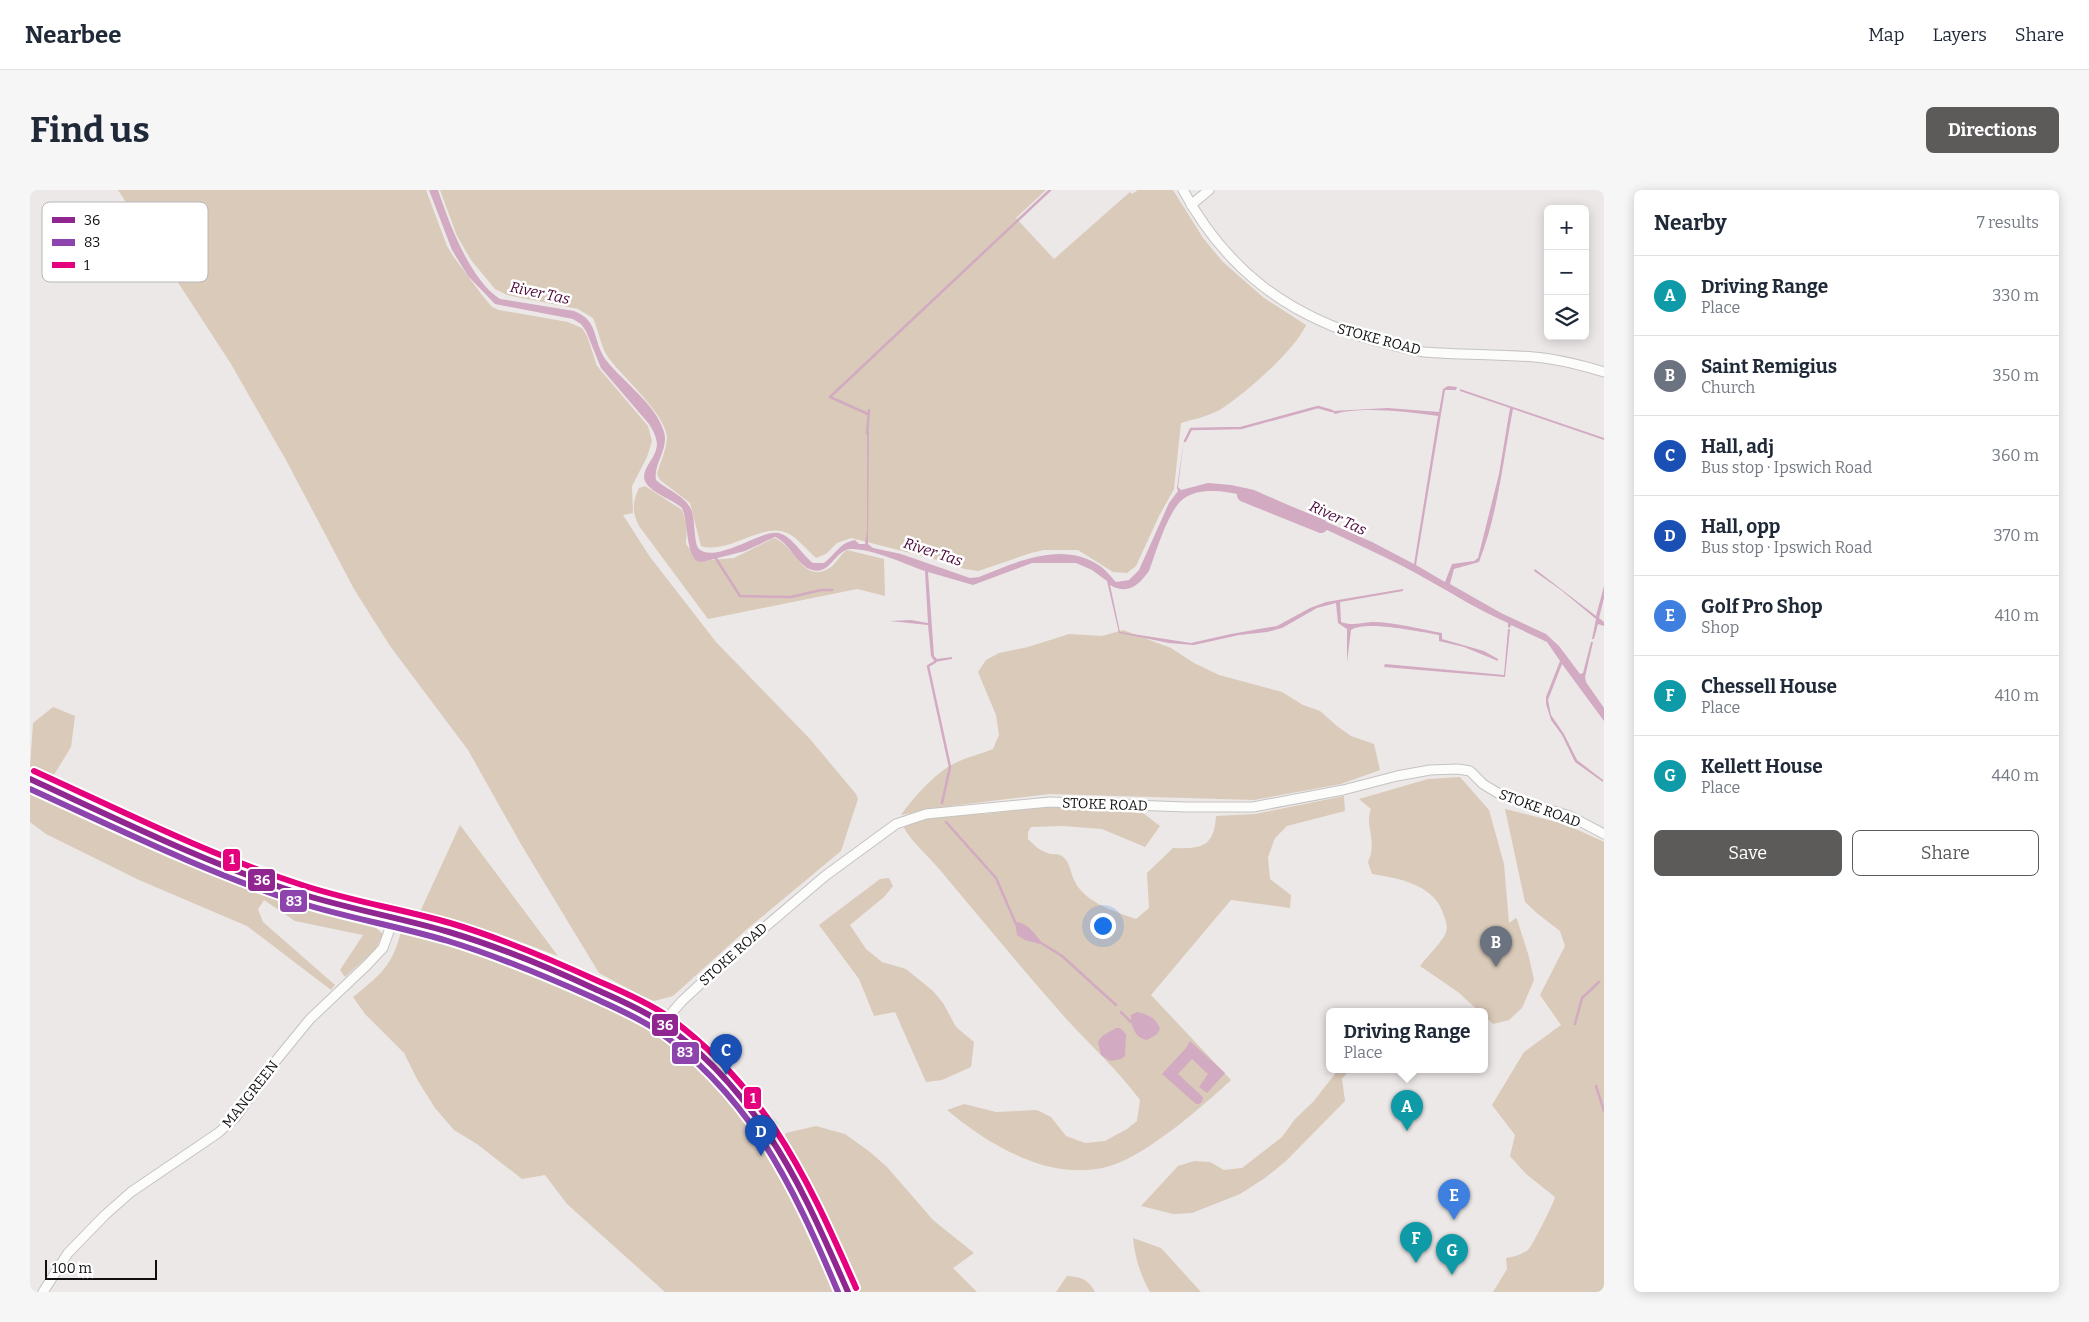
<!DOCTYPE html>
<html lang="en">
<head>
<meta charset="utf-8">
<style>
	:root { --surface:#fff; --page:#f6f6f7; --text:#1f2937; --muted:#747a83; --line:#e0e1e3; --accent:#5d5a5a }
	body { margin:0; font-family:Bitter,serif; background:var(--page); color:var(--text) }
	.controls { position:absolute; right:15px; top:15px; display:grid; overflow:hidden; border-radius:8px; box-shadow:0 2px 12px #0003 }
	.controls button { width:45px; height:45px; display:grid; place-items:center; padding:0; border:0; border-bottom:1px solid var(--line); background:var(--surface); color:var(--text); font:25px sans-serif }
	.scale { position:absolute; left:15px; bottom:12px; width:112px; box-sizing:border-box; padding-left:5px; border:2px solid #100e0e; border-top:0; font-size:14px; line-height:18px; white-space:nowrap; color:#100e0e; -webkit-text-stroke:4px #fff; paint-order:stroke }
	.you { position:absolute; left:1072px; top:735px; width:18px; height:18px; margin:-12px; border:4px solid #fff; border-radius:50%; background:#1a73e8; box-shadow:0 0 0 8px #1a73e833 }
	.badge { display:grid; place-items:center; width:32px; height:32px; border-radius:50%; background:var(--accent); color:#fff; font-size:16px; font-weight:700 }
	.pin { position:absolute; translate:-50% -41px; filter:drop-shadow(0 1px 2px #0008) }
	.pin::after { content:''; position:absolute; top:26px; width:18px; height:15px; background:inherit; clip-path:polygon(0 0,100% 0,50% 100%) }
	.popup { position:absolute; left:1296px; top:818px; width:162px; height:65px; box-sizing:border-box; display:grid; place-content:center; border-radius:8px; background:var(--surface); filter:drop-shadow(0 1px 4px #0005); font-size:16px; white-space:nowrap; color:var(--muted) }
	.popup b { font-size:19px; color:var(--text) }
	.popup::after { content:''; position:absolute; left:50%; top:100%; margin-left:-10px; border:10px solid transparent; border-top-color:var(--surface) }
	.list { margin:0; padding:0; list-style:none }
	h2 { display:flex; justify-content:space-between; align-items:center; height:65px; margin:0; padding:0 20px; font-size:21px }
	h2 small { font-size:16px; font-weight:400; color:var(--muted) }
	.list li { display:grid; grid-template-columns:32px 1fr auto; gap:15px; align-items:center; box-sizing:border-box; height:80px; padding:0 20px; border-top:1px solid var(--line) }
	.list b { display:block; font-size:19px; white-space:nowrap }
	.list p { margin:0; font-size:16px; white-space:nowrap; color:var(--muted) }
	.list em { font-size:16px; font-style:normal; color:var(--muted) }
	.actions { display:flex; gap:10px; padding:15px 20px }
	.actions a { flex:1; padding:11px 0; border:1px solid var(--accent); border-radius:8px; text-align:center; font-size:18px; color:var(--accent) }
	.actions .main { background:var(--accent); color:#fff }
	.icon { flex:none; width:28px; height:28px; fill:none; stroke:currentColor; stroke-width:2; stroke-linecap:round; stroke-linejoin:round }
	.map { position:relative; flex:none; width:1574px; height:1102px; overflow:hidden; border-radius:8px }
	header { display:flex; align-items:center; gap:30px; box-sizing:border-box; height:70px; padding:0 25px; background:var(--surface); border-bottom:1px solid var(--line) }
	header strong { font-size:24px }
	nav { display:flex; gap:28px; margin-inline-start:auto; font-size:18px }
	.intro { display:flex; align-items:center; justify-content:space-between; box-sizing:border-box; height:120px; padding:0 30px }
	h1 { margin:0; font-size:35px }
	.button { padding:12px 22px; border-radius:8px; background:var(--accent); color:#fff; font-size:18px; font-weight:700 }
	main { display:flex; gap:30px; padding:0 30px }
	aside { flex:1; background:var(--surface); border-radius:8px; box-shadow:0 2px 12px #0003 }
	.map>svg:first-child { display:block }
	.green { fill:#dacab9 }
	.water { fill:#d2aac1 }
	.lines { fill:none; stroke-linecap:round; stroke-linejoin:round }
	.stream { stroke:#d2aac1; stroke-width:2.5 }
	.river { stroke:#d2aac1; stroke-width:14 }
	.minor-casing { stroke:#c5c3c2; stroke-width:11 }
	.highway-casing { stroke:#c5c3c2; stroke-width:15 }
	.minor { stroke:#fcfcfb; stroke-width:9 }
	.highway { stroke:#fcfcfb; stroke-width:12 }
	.bus-1-casing { stroke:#fff; stroke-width:10 }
	.bus-2-casing { stroke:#fff; stroke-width:10 }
	.bus-3-casing { stroke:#fff; stroke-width:10 }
	.bus-1 { stroke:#90268f; stroke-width:6 }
	.bus-2 { stroke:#8e44ad; stroke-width:6 }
	.bus-3 { stroke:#e5007d; stroke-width:6 }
	.labels { text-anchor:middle; stroke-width:5; stroke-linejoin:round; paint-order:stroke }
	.street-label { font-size:14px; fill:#100e0e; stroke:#fff }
	.water-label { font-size:15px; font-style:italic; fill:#4b0838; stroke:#fff }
	.key { fill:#fff; stroke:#b7b7b7; stroke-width:1 }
	.key-label { font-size:14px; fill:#100e0e }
	.line-badge { stroke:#fff; stroke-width:2 }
	.badge-label { font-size:14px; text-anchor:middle; font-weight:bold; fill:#fff }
</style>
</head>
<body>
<header>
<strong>Nearbee</strong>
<nav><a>Map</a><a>Layers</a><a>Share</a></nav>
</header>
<div class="intro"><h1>Find us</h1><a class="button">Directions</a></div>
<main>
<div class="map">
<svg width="1574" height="1102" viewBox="0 0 1574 1102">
	<rect width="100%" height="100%" fill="#ece8e7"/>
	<path class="green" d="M88 0H396L417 56 423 66 452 105 462 117 469 120 538 132 552 138 557 146 567 176 618 236 622 251 617 267 602 296 603 323 593 325 620 367 686 452 780 549 826 604 828 609 811 661 716 740 643 806 624 811 612 806 569 783 492 656 438 560 360 456 324 399 256 270 201 174Z
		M410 0H1016L986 28 1024 69 1100 2 1102 4 1108 0H1143L1173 48 1193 72 1234 108 1276 135C1266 159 1214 205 1191 219 1179 226 1165 229 1151 233L1144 299 1129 326 1106 376 1097 383 1083 382 1048 360H1014L1001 363 948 381 935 379 904 369 821 348 807 353 796 364 786 368C778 361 767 347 757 343 733 331 699 365 671 356L660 313 630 290 627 284C630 272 637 259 637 247 635 223 592 187 578 167 570 155 569 141 563 128L548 119 477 105 465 99 441 70 427 46Z
		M615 296 652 320 657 334 656 354 669 371 704 368 744 348C764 354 772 393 798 379 806 375 809 365 817 360L854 369 855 406 827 399 678 429 609 336C602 322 602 313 609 298Z
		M1093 440 1141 458 1164 473 1189 485 1252 502 1273 515 1290 521 1307 536 1321 546 1344 554 1350 580 1311 594 1224 610 1020 604 920 616 871 625C883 608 906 582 925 573 937 567 951 564 963 559L969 545 966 525 948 482 956 470 969 463 998 457 1039 444 1072 446Z
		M23 517 45 526 41 557 22 588 0 578 3 533Z
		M1430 587 1459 620 1474 674 1479 733 1486 728 1487 729 1499 767 1504 790 1492 818 1479 830 1463 834 1455 826 1454 822H1450L1428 802 1390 776C1396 768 1414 750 1416 742 1418 737 1416 731 1414 726 1406 695 1369 688 1342 684L1338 672C1348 651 1334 635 1341 619L1329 609 1398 589Z
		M0 597 170 675 222 695 336 729 353 744 345 760 315 787 310 780 333 745 265 731 234 710 228 719 233 732 305 795 301 800 217 736 109 690 16 644 0 632Z
		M1314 606 1315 621 1257 636 1245 648 1238 667 1240 689 1261 705 1260 718 1201 710 1121 805 1201 890C1173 916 1117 965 1080 976 1022 993 960 956 917 920L934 914 966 922 1007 920 1021 927 1036 946 1055 953 1075 951 1097 939 1107 931 1110 910C1087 879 1057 852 1031 823 990 776 950 728 910 680 903 671 876 646 874 637L877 633 920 624H955L1022 616 1109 620 1130 636 1115 657 1072 639 1033 636 1001 637 998 642V649C1005 656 1011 662 1021 664 1025 664 1028 664 1032 666 1040 672 1040 681 1044 690 1055 713 1084 721 1106 729L1119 718 1117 683 1143 658C1172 659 1184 657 1186 626L1225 624Z
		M1475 619 1535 634 1574 652V1102H1463L1477 1079 1476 1068C1484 1067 1491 1065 1498 1060 1502 1056 1523 1015 1525 1007L1496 984 1480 966 1485 945 1462 915 1494 862 1531 835 1510 805 1535 756 1530 741 1508 724 1495 712Z
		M430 635 528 766 467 743 390 722Z
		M859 688 863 696 854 707 820 735 836 759 852 772 876 779 903 801 913 813 926 837 944 852 941 877 912 890 896 892 865 822 844 826 829 789 789 735 850 689Z
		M371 741 479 774 589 822 612 828 634 842 641 858 653 870 682 884 720 928 741 960 767 1005 813 1102H635L537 1014 515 985 492 989 447 954 424 940 405 918 388 891 374 863 335 824 323 807C349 786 363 776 371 741Z
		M1308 880H1319L1312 889 1315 911 1256 971 1235 988 1210 1004 1162 1023 1143 1024 1111 1016 1148 976 1164 971 1180 972 1194 980 1212 978 1252 947 1265 929 1283 912Z
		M786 936 815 944 840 962 857 977 903 1030 944 1063 923 1078 947 1102H823L749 953 756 943Z
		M1103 1048 1131 1058 1171 1102H1120C1110 1084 1105 1068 1103 1048Z
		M1037 1086C1051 1087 1058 1089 1065 1102H1026Z"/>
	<path class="water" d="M399 0H408C419 33 440 90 470 109L544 121C570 131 562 151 576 170 593 192 626 214 634 242 639 259 623 274 626 290 637 300 658 307 662 322 665 330 664 355 669 359 686 374 732 339 749 343 763 347 772 365 783 373H794C806 364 809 353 825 350L829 354H835L837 341V241H839L838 354 843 358 871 364 940 388 949 387C986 372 1033 350 1070 376 1076 380 1081 387 1086 392L1099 390 1109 380 1139 313 1148 301 1147 298 1154 249 1148 297 1151 300 1178 293 1201 295 1224 300 1342 352 1384 374 1408 226C1380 222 1331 216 1305 224L1302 221 1358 218 1409 222 1413 199 1418 196 1427 197 1426 200H1415L1386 375 1415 392 1422 374 1444 371 1448 368 1469 284 1480 218 1430 201V199L1574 248V250L1483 219C1473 270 1468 324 1449 372L1424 379 1420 394 1471 423 1516 444 1529 456 1550 484 1553 483 1561 452H1563L1555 487 1556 492 1574 518V531L1532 474 1518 510 1521 525 1534 544 1547 570 1573 590V592L1545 572 1532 545 1521 530 1516 514V507L1530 471 1517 452 1481 435 1480 438 1478 437V433C1450 421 1425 405 1398 390 1362 369 1320 351 1282 333 1260 323 1236 311 1212 305 1194 301 1172 298 1156 307 1139 316 1126 363 1119 381 1108 396 1098 405 1080 395L1090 442 1161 453 1201 444 1247 436 1280 418 1296 412 1373 399V401L1310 412 1311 432C1322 436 1330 433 1342 432 1365 432 1389 439 1412 443V449L1454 461 1468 469V471L1434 457 1409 451V445C1390 442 1336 430 1321 440L1317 472V439L1308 433 1306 413 1287 418 1252 438 1237 442 1209 445 1164 455 1139 453 1089 443 1077 391 1062 380 1046 373H1002L943 395 898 382 904 466 907 469 922 467V469L905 472 901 466 898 435 860 431 881 430 898 433 895 381C875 374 841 358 820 359 804 361 801 385 782 380 766 375 760 353 745 347L715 361 672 372 667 371C655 361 659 333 652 318 642 309 623 304 616 293 609 282 623 271 626 260 629 251 624 242 619 234L571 178 556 141 551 134 543 129 465 114 438 86 422 60Z
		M1505 379 1566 426 1574 396V408L1569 428 1574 432V436L1568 434 1564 449H1562L1566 429 1531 400 1504 381Z
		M1478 439H1480L1475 487 1354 477 1355 474 1474 485Z
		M985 732C998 732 1006 746 1014 755L995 750 987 745Z
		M1107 822C1118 824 1126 828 1130 839L1127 844 1117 850C1105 848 1101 836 1101 825Z
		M1086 838H1090L1096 844 1095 866 1091 869 1080 871 1071 865 1068 852 1072 846Z
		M1160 851 1195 883 1177 903 1169 897 1178 884 1162 869 1148 884 1173 907 1172 912 1169 914H1166L1132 884 1156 858Z"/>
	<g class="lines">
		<path class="stream" d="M838 224 800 207 1020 0
			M837 244 839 220
			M1155 251 1161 239 1211 238 1288 217 1302 221
			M685 367 710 406 761 407 791 400H802
			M905 472 898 476 920 577 912 613
			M916 632 966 688 986 734
			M1013 754 1032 766 1086 815
			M1091 822 1101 832
			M1545 834 1552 808 1569 792
			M1566 896 1574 921"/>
		<path class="river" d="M1214 305 1291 336"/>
		<defs>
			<path id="minor" d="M1153 0C1196 79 1256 125 1343 150 1359 154 1377 160 1394 162 1430 165 1467 164 1504 167 1528 169 1551 175 1574 182
				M1161 15 1179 0
				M632 834 652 811 695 771 795 686 866 634 896 624 1020 612 1156 617H1223L1313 600 1367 586 1400 580 1428 579 1440 581 1453 594 1471 605 1540 626 1574 644
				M13 1102 38 1063 75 1025 101 1002 188 943 205 928 244 873 280 829 337 775 353 758 364 727"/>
			<path id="highway" d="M0 589C89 629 178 674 271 704 320 719 370 728 419 742 469 757 518 777 565 799 582 807 600 814 616 823 652 844 698 889 723 923 764 977 791 1041 818 1102"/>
		</defs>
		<use href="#minor" class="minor-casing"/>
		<use href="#highway" class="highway-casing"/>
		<use href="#minor" class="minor"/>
		<use href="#highway" class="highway"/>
		<defs>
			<path id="bus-1" d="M0 589C89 630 178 674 271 704 320 719 370 728 419 742 469 757 518 777 565 799 587 809 609 818 629 831 672 860 709 901 738 944 771 993 794 1048 818 1102"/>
			<path id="bus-2" d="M0 599C88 639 175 682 267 712 317 728 368 736 418 751 467 766 515 786 562 807 583 817 605 826 625 839 667 868 704 908 732 950 763 998 786 1050 808 1102"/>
			<path id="bus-3" d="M4 581C92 621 179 665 272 695 320 711 371 719 420 733 471 748 520 769 568 791 591 801 615 811 636 825 679 856 716 896 745 939 778 989 802 1044 826 1098"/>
		</defs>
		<use href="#bus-1" class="bus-1-casing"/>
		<use href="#bus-2" class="bus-2-casing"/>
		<use href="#bus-3" class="bus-3-casing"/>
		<use href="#bus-1" class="bus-1"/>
		<use href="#bus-2" class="bus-2"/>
		<use href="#bus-3" class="bus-3"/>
	</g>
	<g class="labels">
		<g class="street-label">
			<text transform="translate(1349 149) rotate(15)" y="5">STOKE ROAD</text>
			<text transform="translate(1075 614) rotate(2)" y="5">STOKE ROAD</text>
			<text transform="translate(1510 618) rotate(20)" y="5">STOKE ROAD</text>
			<text transform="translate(703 764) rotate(-42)" y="5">STOKE ROAD</text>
			<text transform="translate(220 904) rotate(-52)" y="5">MANGREEN</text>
		</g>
		<g class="water-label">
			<text transform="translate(510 103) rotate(12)" y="5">River Tas</text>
			<text transform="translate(1308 328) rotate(25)" y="5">River Tas</text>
			<text transform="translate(903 362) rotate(18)" y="5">River Tas</text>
		</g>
	</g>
	<rect x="12" y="12" width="166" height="80" rx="8" class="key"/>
	<rect x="22" y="27" width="23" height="6" fill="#90268f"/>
	<rect x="22" y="49" width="23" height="7" fill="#8e44ad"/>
	<rect x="22" y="72" width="23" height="6" fill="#e5007d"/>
	<g class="key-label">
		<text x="54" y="35">36</text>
		<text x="54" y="57">83</text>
		<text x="54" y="80">1</text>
	</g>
	<g class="line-badge">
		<rect x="192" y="658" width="19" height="24" rx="5" fill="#e5007d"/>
		<rect x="217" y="678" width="29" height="24" rx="5" fill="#90268f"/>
		<rect x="249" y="699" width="29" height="24" rx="5" fill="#8e44ad"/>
		<rect x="621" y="823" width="28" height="24" rx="5" fill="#90268f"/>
		<rect x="641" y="851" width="29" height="24" rx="5" fill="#8e44ad"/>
		<rect x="713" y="896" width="19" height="24" rx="5" fill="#e5007d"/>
	</g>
	<g class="badge-label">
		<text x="202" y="674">1</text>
		<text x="232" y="695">36</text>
		<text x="264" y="716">83</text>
		<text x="635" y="840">36</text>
		<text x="655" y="867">83</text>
		<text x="723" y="913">1</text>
	</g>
</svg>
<div class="controls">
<button>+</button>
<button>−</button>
<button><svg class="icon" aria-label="layers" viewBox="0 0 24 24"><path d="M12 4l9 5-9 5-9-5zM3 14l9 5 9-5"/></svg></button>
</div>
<div class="scale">100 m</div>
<div class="you"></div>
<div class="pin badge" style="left:1377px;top:941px;background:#0f9aa8">A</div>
<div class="popup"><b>Driving Range</b>Place</div>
<div class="pin badge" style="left:1466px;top:777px;background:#6b7280">B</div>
<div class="pin badge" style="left:696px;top:885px;background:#1a4fb4">C</div>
<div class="pin badge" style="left:731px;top:966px;background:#1a4fb4">D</div>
<div class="pin badge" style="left:1424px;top:1030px;background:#3f7fe0">E</div>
<div class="pin badge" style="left:1386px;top:1073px;background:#0f9aa8">F</div>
<div class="pin badge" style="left:1422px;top:1085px;background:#0f9aa8">G</div>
</div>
<aside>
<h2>Nearby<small>7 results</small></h2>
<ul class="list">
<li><span class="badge" style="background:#0f9aa8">A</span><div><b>Driving Range</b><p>Place</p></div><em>330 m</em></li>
<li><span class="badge" style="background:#6b7280">B</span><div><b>Saint Remigius</b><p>Church</p></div><em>350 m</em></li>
<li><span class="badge" style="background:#1a4fb4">C</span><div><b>Hall, adj</b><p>Bus stop · Ipswich Road</p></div><em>360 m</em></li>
<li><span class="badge" style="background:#1a4fb4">D</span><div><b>Hall, opp</b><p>Bus stop · Ipswich Road</p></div><em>370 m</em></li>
<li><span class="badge" style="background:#3f7fe0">E</span><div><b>Golf Pro Shop</b><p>Shop</p></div><em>410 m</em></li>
<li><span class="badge" style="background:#0f9aa8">F</span><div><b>Chessell House</b><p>Place</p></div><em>410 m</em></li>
<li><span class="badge" style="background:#0f9aa8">G</span><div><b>Kellett House</b><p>Place</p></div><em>440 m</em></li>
</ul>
<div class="actions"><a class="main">Save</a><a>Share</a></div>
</aside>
</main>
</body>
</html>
